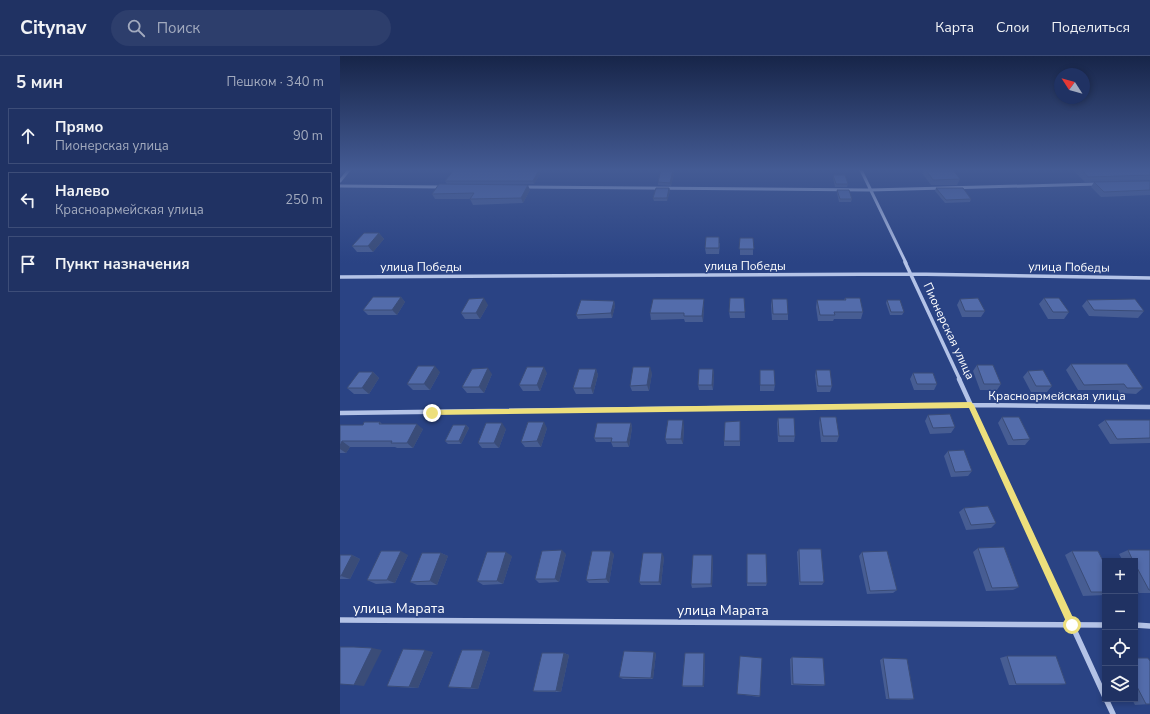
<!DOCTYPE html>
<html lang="ru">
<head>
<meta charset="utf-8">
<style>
	:root { --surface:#203263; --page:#2d3e6c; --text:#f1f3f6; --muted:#a2aabe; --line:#3d4d78 }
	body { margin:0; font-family:"Nunito Sans",sans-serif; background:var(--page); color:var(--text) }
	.controls { position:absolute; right:12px; bottom:12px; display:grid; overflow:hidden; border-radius:0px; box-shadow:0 2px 6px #0003 }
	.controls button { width:36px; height:36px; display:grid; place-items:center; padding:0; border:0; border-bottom:1px solid var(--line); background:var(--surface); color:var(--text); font:20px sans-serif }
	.compass { position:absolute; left:714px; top:12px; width:36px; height:36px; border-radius:50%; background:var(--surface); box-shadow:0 2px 6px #0003; rotate:306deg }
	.stop { position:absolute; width:12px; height:12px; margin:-9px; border:3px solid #eddf7c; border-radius:50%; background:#fff }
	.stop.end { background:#eddf7c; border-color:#fff; box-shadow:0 1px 4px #0008 }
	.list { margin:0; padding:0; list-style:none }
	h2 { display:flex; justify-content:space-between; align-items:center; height:52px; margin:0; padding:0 16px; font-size:17px }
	h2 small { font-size:13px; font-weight:400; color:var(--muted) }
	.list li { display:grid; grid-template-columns:26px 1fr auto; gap:12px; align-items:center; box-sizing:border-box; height:56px; margin:0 8px 8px; padding:0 8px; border:1px solid var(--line); border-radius:0px }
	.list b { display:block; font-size:15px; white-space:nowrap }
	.list p { margin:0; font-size:13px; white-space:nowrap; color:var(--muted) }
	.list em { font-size:13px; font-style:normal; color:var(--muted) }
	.icon { flex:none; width:22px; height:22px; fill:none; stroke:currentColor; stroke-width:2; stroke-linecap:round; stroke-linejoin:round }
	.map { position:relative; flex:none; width:810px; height:658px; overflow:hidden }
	header { display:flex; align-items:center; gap:24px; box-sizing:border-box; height:56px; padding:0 20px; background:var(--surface); border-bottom:1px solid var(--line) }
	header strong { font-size:19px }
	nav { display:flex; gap:22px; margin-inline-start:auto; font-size:14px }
	.search { width:280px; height:36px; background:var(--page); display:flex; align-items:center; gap:10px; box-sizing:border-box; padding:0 14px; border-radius:22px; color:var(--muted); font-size:15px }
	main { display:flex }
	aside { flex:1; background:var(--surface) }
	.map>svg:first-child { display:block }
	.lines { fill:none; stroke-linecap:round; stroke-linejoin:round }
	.street-far3 { stroke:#b4c3e7; stroke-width:3 }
	.street-far2 { stroke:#b4c3e7; stroke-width:3.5 }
	.street-far1 { stroke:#b4c3e7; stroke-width:4.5 }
	.street { stroke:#b4c3e7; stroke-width:5.5 }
	.wall { fill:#475d93 }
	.shaded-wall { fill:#3a4c78 }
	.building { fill:#536cab; stroke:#3a4c78 }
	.route { fill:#eddf7c }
	.labels { text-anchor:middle; stroke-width:3; stroke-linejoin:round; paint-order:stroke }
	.street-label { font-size:12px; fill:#fff; stroke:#2a4384 }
	.near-street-label { font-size:14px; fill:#fff; stroke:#2a4384 }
</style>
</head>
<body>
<header>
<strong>Citynav</strong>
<div class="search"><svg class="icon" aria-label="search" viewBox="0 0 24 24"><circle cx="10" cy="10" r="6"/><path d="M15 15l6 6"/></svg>Поиск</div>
<nav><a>Карта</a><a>Слои</a><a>Поделиться</a></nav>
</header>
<main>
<aside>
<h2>5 мин<small>Пешком · 340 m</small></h2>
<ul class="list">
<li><svg class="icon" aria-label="ahead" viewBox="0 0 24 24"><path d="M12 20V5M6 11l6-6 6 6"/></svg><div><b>Прямо</b><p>Пионерская улица</p></div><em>90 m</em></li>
<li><svg class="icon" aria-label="left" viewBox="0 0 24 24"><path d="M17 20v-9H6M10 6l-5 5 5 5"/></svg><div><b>Налево</b><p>Красноармейская улица</p></div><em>250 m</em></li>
<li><svg class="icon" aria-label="arrive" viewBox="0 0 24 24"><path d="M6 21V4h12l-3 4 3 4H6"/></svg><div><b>Пункт назначения</b></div></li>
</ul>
</aside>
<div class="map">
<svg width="810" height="658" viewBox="0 0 810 658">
	<rect width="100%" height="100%" fill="#2a4384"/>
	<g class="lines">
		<path class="street-far3" d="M521 114 566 207
			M0 125 9 114
			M0 130 102 131
			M184 131 530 134 758 128"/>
		<path class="street-far2" d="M565 206 620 324
			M0 221 571 218 810 222"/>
		<path class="street-far1" d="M619 323 687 472
			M0 357 631 349 810 351"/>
		<path class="street" d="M687 471 765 641
			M0 564 765 569
			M795 569 810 570
			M766 643 773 658"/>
	</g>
	<path class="wall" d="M114 114H201V116L194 128H107L105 125Z
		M583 114H613L620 123 617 129H591L582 117Z
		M733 114H810V124L745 126Z
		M334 117 331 130 318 129V126Z
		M493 119 508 128 507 131H495L493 122Z
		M810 125V139L761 141 751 131 754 126Z
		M329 132 330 135 327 145H314L313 142Z
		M596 132 631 143 630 146 605 147 595 135Z
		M190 134 183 147 133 149 130 143H95L92 138Z
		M497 134 512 143 511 146H499L497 137Z
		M39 177 44 183 33 196H17L12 190Z
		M400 182H413V199H400Z
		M380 187 379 198H366L365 192Z
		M61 241 65 246 57 259H28L23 254Z
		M404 242 405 262H390L389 256Z
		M505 242 523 256 521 263H494L493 265H478L476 251 477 244H504Z
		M704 242 729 256 724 263H708L699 248Z
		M432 243 448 258V264H432L431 249Z
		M620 243 645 255 641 261H622L617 249Z
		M547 244 564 256 562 259H550L546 247Z
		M747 244 804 255 798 262 749 260 742 250Z
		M274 245 275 250 272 262 238 263 236 259Z
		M148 249 140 263H125L121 257Z
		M364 249 363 266H345L344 263 311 264 310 257Z
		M731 308 803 332 796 338 780 337 778 334H738L726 314Z
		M637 309 661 328 657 334H640L633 315Z
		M256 313 258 319 253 338H236L233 332Z
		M373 313 374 319 373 334H359L358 329Z
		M420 314 435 329 434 335H420Z
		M476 314 492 330 490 336H477L475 320Z
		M688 315 712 330 707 336H691L683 321Z
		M33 316 39 322 29 338H14L7 332Z
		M100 316 90 334H73L67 328Z
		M207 317 200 335H183L179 329Z
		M312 317 309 335H292L290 330Z
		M573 317 597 328 594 334H574L570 323Z
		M152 318 144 337H127L122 331Z
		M588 359 615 371 611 377 590 378 585 365Z
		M480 361 499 380 497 386H481L479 367Z
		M662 361 690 383 685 389H668L658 367Z
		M438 362 455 380 454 386H438L437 367Z
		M765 364H810V387L770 388 758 369Z
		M400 365V390H384V385Z
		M40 366 42 368 83 373 73 392H57L55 391H10L6 397H0V369H23Z
		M291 367 292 372 289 391H273L271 386H256L254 382Z
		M126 369 129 372 121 388H108L105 385Z
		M344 369 343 388H327L325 383Z
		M207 372 201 391H185L181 386Z
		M166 373 159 392H142L138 387Z
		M608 395 632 415 628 420 611 421 604 400Z
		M624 452 656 467 651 472 626 474 619 456Z
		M638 492 679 531 673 534 646 535 633 496Z
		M459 493 484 526 482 529H459L457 496Z
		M788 494H810V537H799L795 529V505H783L779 498Z
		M732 495 765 509V539L743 540 725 499Z
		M522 496 557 534 553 537 527 538 519 500Z
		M101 497 108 500 97 529H77L70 526Z
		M226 498 219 526 199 527 195 523Z
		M274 498 269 527H249L246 524Z
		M407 498 427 527 426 530H407Z
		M0 499H12L20 503 10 523H0Z
		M68 499 55 527 36 528 27 524Z
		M172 500 163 528 143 529 137 525Z
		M324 501 321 529H301L299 526Z
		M373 503 372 531 352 532 351 528Z
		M93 596 78 632 56 631 47 630Z
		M150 596 138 633 116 632 108 631Z
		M224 597 229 599 221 636H198L193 635Z
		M316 597 313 623H283L279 621Z
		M364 597 365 599 364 631H344L342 630Z
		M667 600 726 628 718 629H669L660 602Z
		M452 601 485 629 483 630 451 629 450 603Z
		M543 602 574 643 569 644 546 643 540 604Z
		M795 602 810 648 795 649 792 643H795Z
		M397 638 420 640 419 641Z"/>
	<path class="shaded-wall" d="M199 114H201V116L194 128 193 125Z
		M333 114 334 117 331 130 330 127Z
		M188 129 190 134 183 147 181 142Z
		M329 132 330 135 327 145V142Z
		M39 177 44 183 33 196 28 190Z
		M61 241 65 246 57 259 52 254Z
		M144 242 148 249 140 263 136 257Z
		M364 243V249L363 266 362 260Z
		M274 245 275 250 272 262 271 257Z
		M95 310 100 316 90 334 84 328Z
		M204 311 207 317 200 335 197 329Z
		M310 311 312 317 309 335 307 329Z
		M148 312 152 318 144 337 139 331Z
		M256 313 258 319 253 338 251 332Z
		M373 313 374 319 373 334 372 329Z
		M33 316 39 322 29 338 22 332Z
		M343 364 344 369 343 388 341 383Z
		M204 366 207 372 201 391 197 385Z
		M162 367 166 373 159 392 154 387Z
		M291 367 292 372 289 391 287 386Z
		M77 368 83 373 73 392 67 387Z
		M126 369 129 372 121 388 119 385Z
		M2 385 10 391 6 397 0 393V390Z
		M222 494 226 498 219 526 215 523Z
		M61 495 68 499 55 527 47 524Z
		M271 495 274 498 269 527 266 523Z
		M166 496 172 500 163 528 157 525Z
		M101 497 108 500 97 529 90 525Z
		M322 497 324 501 321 529 319 526Z
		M12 499 20 503 10 523 1 520Z
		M372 499 373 503 372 531 371 528Z
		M32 592 42 594 24 630 14 629Z
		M85 594 93 596 78 632 69 631Z
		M143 594 150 596 138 633 131 632Z
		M314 596 316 597 313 623 311 622Z
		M224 597 229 599 221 636 216 635Z
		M364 597 365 599 364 631 363 630Z"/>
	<path class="building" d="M114 114H199L193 125H105Z
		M321 114H333L330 127 318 126Z
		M586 114H613L620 123 593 124Z
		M742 114H810V119L748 121Z
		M493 119H505L508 128H496Z
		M810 125V134L764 136 754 126Z
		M99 128 188 129 181 142 130 143 134 137 92 138Z
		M316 132H329L327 142H313Z
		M596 132H623L631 143 606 144Z
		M497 134H509L512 143H500Z
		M24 177H39L28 190H12Z
		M366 181H379V192H365Z
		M400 182H413L414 193H399Z
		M33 241H61L52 254H23Z
		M144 242 136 257H121L129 243Z
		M390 242H404L405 256H389Z
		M505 242H520L523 256H494L495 259H480L477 244H506Z
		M638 242 645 255H625L620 243Z
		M704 242H719L729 256H713Z
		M313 243H364L362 260H344V257H310Z
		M432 243H447L448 258H433Z
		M795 243 804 255 754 254 747 244Z
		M241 244 274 245 271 257 236 259Z
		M547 244H560L564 256H551Z
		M731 308H787L803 332H787L784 328 744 329Z
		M637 309H653L661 328H644Z
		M78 310H95L84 328H67Z
		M187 311H204L197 329H179Z
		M293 311H310L307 329 290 330Z
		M148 312 139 331H122L132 313Z
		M239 313H256L251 332H233Z
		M359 313H373L372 329H358Z
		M420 314H434L435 329H420Z
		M476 314H490L492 330H478Z
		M703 314 712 330H696L688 315Z
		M19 316H33L22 332H7Z
		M573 317H593L597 328H577Z
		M610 358 615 371 593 372 588 359Z
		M480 361H496L499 380H483Z
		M662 361H679L690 383 673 384Z
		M438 362H454L455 380H439Z
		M328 364H343L341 383H325Z
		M765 364H810V382L777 383Z
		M400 365V385H384L385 366Z
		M24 366H40L39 368H77L67 387H51L52 385H2L0 390V369H23Z
		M188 366H204L197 385 181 386Z
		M146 367H162L154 387H138Z
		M257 367H291L287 386H271L272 382H254Z
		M113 369H126L119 385H105Z
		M624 394 632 415 615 416 608 395Z
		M648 450 656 467 631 469 624 452Z
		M664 491 679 531 652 532 638 492Z
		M459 493H481L484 526H460Z
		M222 494 215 523H195L202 495Z
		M788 494H810V534H809L795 508V505H793Z
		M41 495H61L47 524H27Z
		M252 495H271L266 523 246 524Z
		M547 495 557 534 530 535 522 496Z
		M732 495H758L765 509V536H751Z
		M147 496H166L157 525H137Z
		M82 497H101L90 525 70 526Z
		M303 497H322L319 526H299Z
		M407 498H426L427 527H407Z
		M0 499H12L1 520H0Z
		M353 499H372L371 528H351Z
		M0 591H14L32 592 14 629 0 628Z
		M63 593 85 594 69 631 47 630Z
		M122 594H143L131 632 108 631Z
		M284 595 314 596 311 622 279 621Z
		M202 597H224L216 635H193Z
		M345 597H364L363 630H342Z
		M400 600 422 602 420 640 397 638Z
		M667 600H716L726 628H676Z
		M452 601 483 602 485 629 453 628Z
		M543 602 567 603 574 643H549Z
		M795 602H808L810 605V648H806L795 627Z"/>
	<linearGradient id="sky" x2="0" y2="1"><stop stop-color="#172549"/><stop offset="0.55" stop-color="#445b94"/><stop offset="1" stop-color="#445b94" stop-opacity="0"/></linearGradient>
	<rect width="810" height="207" fill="url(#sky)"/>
	<path class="route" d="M631 346 634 349 735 566 737 569 735 572 732 574 729 572 629 352 92 359 89 357 92 354Z"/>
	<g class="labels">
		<g class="street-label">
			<text x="405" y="214">улица Победы</text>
			<text x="81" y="215">улица Победы</text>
			<text transform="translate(729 211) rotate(1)" y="4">улица Победы</text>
			<text transform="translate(609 275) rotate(65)" y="4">Пионерская улица</text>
			<text x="717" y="344">Красноармейская улица</text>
		</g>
		<g class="near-street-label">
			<text x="59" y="557">улица Марата</text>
			<text x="383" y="559">улица Марата</text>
		</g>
	</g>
</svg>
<div class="controls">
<button>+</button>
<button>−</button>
<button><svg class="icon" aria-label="locate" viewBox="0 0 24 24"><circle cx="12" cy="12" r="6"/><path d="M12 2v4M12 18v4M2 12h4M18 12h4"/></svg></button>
<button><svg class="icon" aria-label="layers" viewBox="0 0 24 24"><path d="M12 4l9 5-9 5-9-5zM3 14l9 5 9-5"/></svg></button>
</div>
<svg class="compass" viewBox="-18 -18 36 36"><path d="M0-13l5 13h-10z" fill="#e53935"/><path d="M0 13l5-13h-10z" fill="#a2aabe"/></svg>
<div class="stop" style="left:732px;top:569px"></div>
<div class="stop end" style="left:92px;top:357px"></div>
</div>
</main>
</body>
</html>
